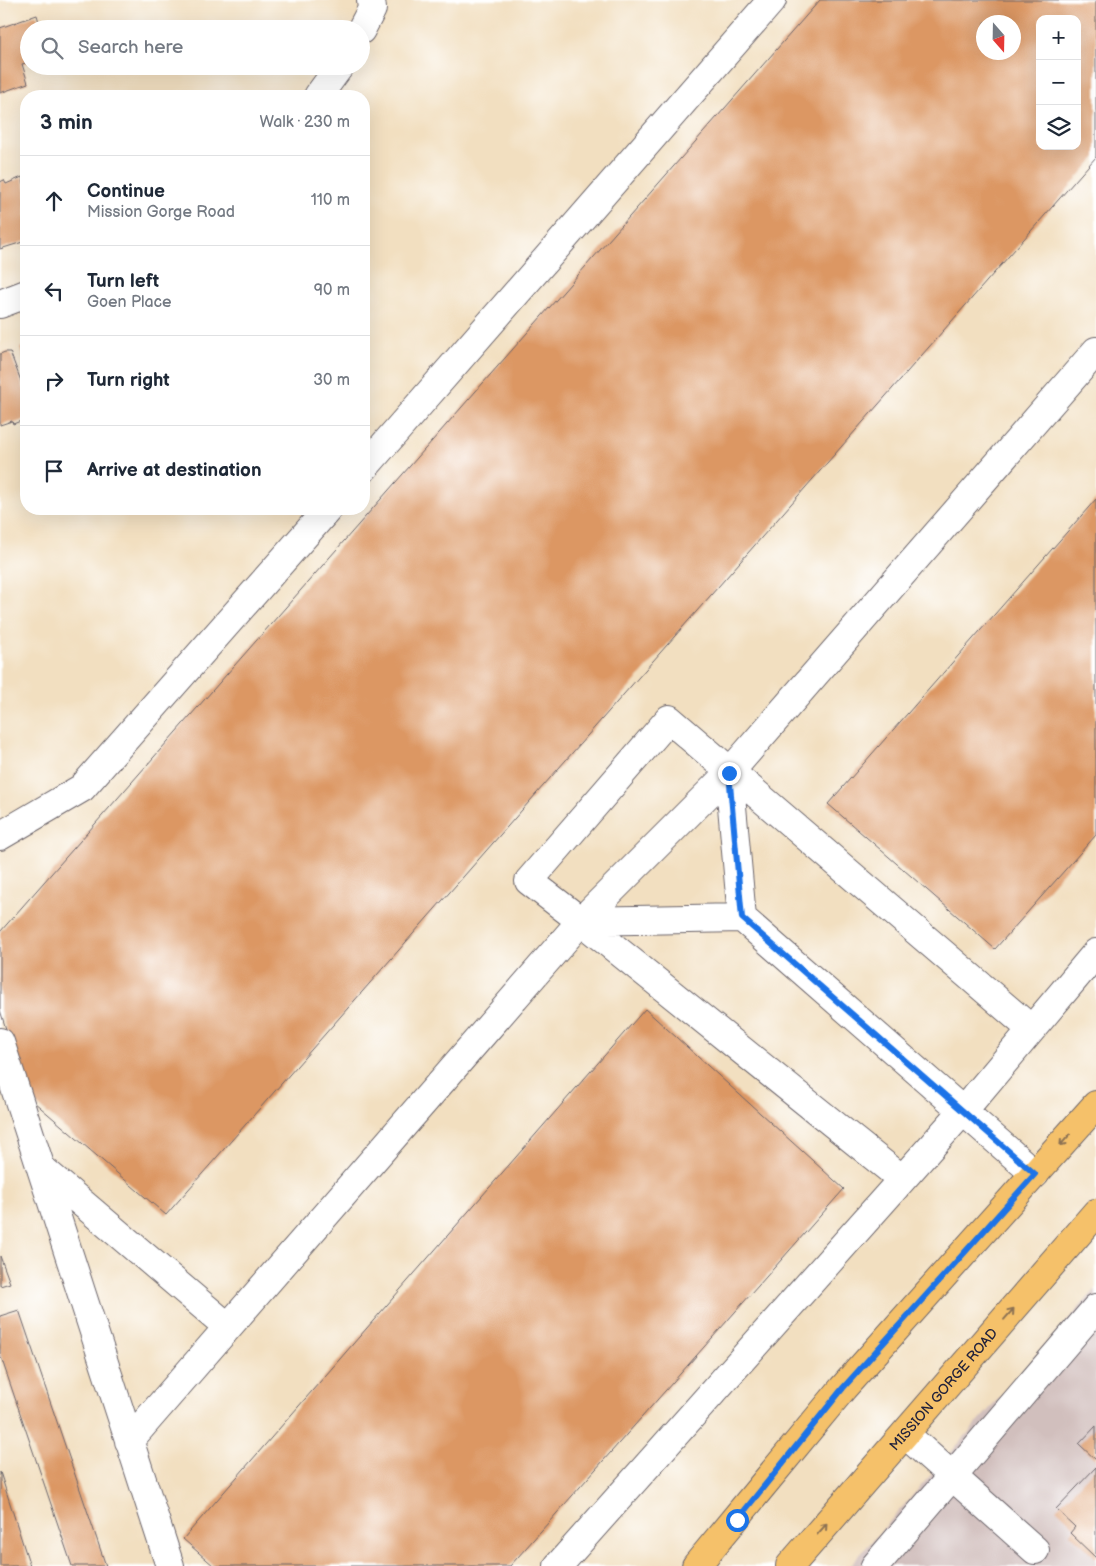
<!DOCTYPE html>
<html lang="en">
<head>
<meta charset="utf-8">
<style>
	:root { --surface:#fff; --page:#f2f2f3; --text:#1f2937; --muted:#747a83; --line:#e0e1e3 }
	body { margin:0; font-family:"Balsamiq Sans",sans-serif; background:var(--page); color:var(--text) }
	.controls { position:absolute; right:15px; top:15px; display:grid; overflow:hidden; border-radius:10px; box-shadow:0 5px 20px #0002 }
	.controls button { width:45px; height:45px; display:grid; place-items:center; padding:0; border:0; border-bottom:1px solid var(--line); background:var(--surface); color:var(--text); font:25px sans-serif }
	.compass { position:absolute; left:976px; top:15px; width:45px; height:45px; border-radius:50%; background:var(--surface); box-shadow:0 5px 20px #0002; rotate:160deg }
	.stop { position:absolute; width:15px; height:15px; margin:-11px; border:4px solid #1a73e8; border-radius:50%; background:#fff }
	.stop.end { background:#1a73e8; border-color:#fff; box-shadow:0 1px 5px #0008 }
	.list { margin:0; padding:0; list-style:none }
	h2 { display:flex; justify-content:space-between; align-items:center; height:65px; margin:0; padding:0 20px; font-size:21px }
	h2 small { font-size:16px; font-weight:400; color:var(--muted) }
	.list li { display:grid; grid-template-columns:32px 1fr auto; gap:15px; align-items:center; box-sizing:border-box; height:90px; padding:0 20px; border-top:1px solid var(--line) }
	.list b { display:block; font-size:19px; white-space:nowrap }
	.list p { margin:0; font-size:16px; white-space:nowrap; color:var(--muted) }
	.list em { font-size:16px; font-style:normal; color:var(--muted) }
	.icon { flex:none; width:28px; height:28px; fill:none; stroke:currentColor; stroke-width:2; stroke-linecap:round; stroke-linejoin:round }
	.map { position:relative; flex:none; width:1096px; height:1566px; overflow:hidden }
	.search { position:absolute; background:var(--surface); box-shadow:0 5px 20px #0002; left:20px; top:20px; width:350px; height:55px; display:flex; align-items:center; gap:12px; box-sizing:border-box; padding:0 18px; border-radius:28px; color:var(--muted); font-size:19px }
	.panel { position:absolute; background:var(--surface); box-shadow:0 5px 20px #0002; left:20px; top:90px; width:350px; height:425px; border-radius:20px }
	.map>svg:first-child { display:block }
	.industrial { fill:#d1bfbd }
	.building { fill:#dc9764; fill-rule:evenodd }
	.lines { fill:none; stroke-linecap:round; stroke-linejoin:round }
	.minor-casing { stroke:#6b646a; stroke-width:30 }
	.major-casing { stroke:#6b646a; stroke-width:30 }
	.minor { stroke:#fff; stroke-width:28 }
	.major { stroke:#f5c16b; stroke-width:28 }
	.oneway { stroke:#8c7253 }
	.route { stroke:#1a73e8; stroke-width:6 }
	.labels { text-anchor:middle; stroke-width:4; stroke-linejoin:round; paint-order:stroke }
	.street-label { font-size:14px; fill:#22223b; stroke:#fff }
</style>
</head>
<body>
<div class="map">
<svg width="1096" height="1566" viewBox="0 0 1096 1566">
	<rect width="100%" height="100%" fill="#fff"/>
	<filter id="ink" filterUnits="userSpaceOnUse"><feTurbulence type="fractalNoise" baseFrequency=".02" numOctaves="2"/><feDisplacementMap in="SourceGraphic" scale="10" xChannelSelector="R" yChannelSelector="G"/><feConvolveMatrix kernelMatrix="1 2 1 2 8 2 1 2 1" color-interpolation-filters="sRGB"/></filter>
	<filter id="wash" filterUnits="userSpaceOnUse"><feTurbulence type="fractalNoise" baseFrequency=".0096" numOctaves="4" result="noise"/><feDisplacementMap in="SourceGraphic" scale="20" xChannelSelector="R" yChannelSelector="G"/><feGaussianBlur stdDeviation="1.12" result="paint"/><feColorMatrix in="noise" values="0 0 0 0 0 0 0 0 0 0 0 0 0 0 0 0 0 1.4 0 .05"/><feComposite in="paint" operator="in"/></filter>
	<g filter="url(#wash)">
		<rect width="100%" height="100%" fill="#f2dfc0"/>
		<path class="industrial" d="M1096 1289V1566H850L1079 1308Z"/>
		<g id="blocks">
			<path class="building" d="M820 0H1096V157L166 1215 27 1096 0 1010V932ZM1040 19H1077V146H1040ZM984 22H1014V52H984Z
				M37 15 41 29H29V62L22 64 28 83 0 93V28Z
				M22 177 26 189V241L0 249V182L4 180 6 184Z
				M26 346V368L20 348Z
				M5 352H10L26 394V419L13 424 12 421 0 425V354Z
				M1096 499V835L995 949 828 804Z
				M645 1009 844 1189 510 1566H214L183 1539Z
				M0 1256 10 1283 0 1286Z
				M19 1310 106 1566H72L0 1354V1316Z
				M1096 1426V1460L1079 1444Z
				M1096 1467V1558L1070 1533 1075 1527 1056 1509Z
				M0 1472 30 1566H0Z"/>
		</g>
	</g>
	<g filter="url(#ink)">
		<use href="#blocks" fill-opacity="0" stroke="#6b646a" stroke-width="1"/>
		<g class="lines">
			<defs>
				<path id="minor" d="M361 30 372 9 371 0
					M318 96 340 66
					M0 304 26 294
					M364 468 772 0
					M729 773 742 918
					M0 836 82 788 328 509
					M742 918 581 921 529 881 669 719 1031 1029
					M742 918 1035 1174
					M581 921 729 773 1096 351
					M0 1042 170 1566
					M41 1168 228 1327
					M905 1434 1035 1550
					M129 1441 581 921 902 1179
					M558 1566 963 1111 1096 953
					M875 1566 1096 1308"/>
				<g id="major">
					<path d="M696 1566 843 1388 1096 1105"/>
					<path id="s1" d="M790 1566 1096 1213"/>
				</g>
			</defs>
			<use href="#minor" class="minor-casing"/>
			<use href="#major" class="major-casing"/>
			<use href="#minor" class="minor"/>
			<use href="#major" class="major"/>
		</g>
		<defs><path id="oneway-shaft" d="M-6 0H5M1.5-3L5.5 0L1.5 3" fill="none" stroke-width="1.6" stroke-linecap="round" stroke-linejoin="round" transform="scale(1.25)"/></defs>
		<g class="oneway">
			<use href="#oneway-shaft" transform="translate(1065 1140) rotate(132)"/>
			<use href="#oneway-shaft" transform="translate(1009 1314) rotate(-49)"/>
			<use href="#oneway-shaft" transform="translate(822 1529) rotate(-49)"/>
		</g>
	</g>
	<g class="lines" filter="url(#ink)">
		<path class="route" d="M729 773 742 918 1035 1174 843 1388 737 1520"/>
	</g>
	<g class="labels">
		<g class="street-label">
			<text dy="5" stroke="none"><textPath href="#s1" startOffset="234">MISSION GORGE ROAD</textPath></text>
		</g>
	</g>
</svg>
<div class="controls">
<button>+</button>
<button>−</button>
<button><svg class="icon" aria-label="layers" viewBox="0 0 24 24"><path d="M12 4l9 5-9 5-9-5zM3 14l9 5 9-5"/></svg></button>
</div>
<svg class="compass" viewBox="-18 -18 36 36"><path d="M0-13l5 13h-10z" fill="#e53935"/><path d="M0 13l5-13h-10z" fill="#747a83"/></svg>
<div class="stop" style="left:737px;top:1520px"></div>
<div class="stop end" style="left:729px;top:773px"></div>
<div class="search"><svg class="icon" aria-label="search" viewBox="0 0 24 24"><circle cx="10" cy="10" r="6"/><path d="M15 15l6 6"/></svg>Search here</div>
<section class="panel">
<h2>3 min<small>Walk · 230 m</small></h2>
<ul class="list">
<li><svg class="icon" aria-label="ahead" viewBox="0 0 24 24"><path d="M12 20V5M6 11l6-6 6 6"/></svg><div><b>Continue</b><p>Mission Gorge Road</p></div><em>110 m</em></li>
<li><svg class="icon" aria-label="left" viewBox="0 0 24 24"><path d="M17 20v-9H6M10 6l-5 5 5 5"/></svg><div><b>Turn left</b><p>Goen Place</p></div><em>90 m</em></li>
<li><svg class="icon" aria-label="right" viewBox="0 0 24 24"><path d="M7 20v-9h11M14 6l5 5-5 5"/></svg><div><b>Turn right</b></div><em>30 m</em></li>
<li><svg class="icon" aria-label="arrive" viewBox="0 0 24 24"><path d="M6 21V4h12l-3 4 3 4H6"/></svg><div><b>Arrive at destination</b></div></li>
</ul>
</section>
</div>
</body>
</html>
